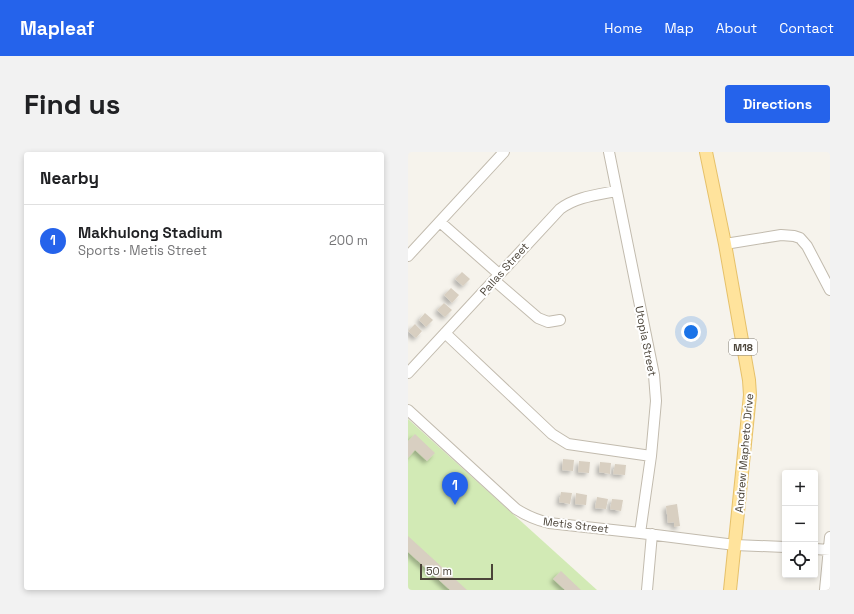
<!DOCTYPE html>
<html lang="en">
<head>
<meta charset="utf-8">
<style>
	:root { --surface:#fff; --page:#f2f2f2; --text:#202124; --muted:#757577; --line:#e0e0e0; --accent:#2563eb }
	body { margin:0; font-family:"Space Grotesk",sans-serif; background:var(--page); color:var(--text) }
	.controls { position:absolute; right:12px; bottom:12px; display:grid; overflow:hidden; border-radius:4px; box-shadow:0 2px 6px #0003 }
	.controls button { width:36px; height:36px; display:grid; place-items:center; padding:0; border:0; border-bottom:1px solid var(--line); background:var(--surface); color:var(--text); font:20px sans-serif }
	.scale { position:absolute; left:12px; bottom:10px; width:73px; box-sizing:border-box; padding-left:4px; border:2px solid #4b4439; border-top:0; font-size:11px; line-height:14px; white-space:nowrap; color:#4b4439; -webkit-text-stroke:3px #fff; paint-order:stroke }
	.you { position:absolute; left:283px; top:180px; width:14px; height:14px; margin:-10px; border:3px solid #fff; border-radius:50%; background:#1a73e8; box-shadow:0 0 0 6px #1a73e833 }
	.badge { display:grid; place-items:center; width:26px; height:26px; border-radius:50%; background:var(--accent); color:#fff; font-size:13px; font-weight:700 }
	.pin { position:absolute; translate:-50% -33px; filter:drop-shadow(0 1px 2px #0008) }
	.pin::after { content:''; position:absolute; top:21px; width:14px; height:12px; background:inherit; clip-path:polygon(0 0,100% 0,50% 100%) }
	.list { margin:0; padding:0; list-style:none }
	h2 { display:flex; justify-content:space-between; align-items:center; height:52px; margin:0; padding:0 16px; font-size:17px }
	h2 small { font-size:13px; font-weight:400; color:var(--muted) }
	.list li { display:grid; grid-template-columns:26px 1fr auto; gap:12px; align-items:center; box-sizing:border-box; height:72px; padding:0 16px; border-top:1px solid var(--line) }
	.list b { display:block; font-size:15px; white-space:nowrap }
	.list p { margin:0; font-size:13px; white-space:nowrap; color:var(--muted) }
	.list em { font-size:13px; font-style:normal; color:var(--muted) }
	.icon { flex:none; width:22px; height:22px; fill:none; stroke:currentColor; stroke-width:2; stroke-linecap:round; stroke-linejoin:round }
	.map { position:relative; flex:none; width:422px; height:438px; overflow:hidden; border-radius:4px }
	header { display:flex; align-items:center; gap:24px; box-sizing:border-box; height:56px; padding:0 20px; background:var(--accent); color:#fff }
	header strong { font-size:19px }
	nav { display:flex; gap:22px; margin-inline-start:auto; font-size:14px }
	.intro { display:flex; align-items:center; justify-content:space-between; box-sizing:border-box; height:96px; padding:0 24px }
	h1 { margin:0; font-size:28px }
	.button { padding:10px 18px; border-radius:4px; background:var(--accent); color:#fff; font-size:14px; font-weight:700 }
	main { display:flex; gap:24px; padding:0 24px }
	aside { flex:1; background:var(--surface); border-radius:4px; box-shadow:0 2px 6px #0003 }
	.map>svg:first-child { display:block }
	.green { fill:#d2eab5 }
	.building { fill:#d8cfc1; filter:url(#shadow) }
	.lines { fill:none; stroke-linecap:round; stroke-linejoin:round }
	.minor-casing { stroke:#c2bbae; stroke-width:12 }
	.major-casing { stroke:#e6c16a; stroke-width:14 }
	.minor { stroke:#fff; stroke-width:10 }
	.major { stroke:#ffe39c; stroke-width:12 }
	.labels { text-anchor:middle; stroke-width:4; stroke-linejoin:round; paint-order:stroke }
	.shield { fill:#fff; stroke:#817c74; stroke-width:1 }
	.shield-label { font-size:10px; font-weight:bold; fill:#4b4439 }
	.street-label { font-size:11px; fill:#4b4439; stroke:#fff }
</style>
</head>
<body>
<header>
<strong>Mapleaf</strong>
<nav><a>Home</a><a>Map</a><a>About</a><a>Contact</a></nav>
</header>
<div class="intro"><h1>Find us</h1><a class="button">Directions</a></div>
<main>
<aside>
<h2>Nearby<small></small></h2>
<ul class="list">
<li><span class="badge">1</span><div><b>Makhulong Stadium</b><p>Sports · Metis Street</p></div><em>200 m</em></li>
</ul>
</aside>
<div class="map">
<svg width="422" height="438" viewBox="0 0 422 438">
	<defs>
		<filter id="shadow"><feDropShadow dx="-3" dy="3" stdDeviation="2" flood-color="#0004"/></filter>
	</defs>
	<rect width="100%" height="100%" fill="#f6f3ec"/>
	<path class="green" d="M0 267 189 438H0Z"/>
	<path class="building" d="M54 120 62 127 55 134 47 127Z
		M43 136 51 143 44 151 36 143Z
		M36 151 44 158 37 165 29 158Z
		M17 161 25 168 18 175 11 168Z
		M7 172 14 179 8 186 0 179Z
		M7 282 27 301 19 309 7 298 0 306V289Z
		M155 307 166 308 165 319 154 318Z
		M171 309 182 310 181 321 170 320Z
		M192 310 203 311 202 322 191 320Z
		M207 312 218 313 217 323 205 322Z
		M153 340 164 341 162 352 151 350Z
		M168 341 179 343 178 353 167 352Z
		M189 345 200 347 198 357 187 356Z
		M204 347 215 348 213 359 202 357Z
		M269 352 272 374 266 375V370L260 371 258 354Z
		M0 384 59 438H42L0 400Z
		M153 419 173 438H157L145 427Z"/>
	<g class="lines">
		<defs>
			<path id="minor" d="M201 0 246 223 248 249 243 304 232 381
				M32 70 91 122
				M317 92 373 83 386 84 392 86 399 94 422 138
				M0 104 96 0
				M86 128 130 166 140 170 152 168
				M37 181 144 282 160 292 243 304
				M0 221 152 57C168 45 188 43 208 39
				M0 258 108 357C119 364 128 368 141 371L232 381 327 393 377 395
				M407 397 422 398
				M239 438 244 382
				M417 438 422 385"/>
			<path id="major" d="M298 0 317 92 341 228 342 243 322 438"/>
		</defs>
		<use href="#minor" class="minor-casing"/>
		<use href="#major" class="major-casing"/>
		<use href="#minor" class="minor"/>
		<use href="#major" class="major"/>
	</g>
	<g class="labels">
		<rect class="shield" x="321" y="187" width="28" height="16" rx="3"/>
		<g class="shield-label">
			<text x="335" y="199">M18</text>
		</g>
		<g class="street-label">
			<text transform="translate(96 117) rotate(-48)" y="4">Pallas Street</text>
			<text transform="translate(238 189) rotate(79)" y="4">Utopia Street</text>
			<text transform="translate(336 301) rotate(-85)" y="4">Andrew Mapheto Drive</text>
			<text transform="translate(168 373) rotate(7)" y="4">Metis Street</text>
		</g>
	</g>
</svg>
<div class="controls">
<button>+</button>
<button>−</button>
<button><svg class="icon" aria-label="locate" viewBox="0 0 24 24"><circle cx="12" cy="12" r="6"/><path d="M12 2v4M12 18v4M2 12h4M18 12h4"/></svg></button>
</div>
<div class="scale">50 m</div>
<div class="you"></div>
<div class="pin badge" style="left:47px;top:353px">1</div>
</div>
</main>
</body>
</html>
